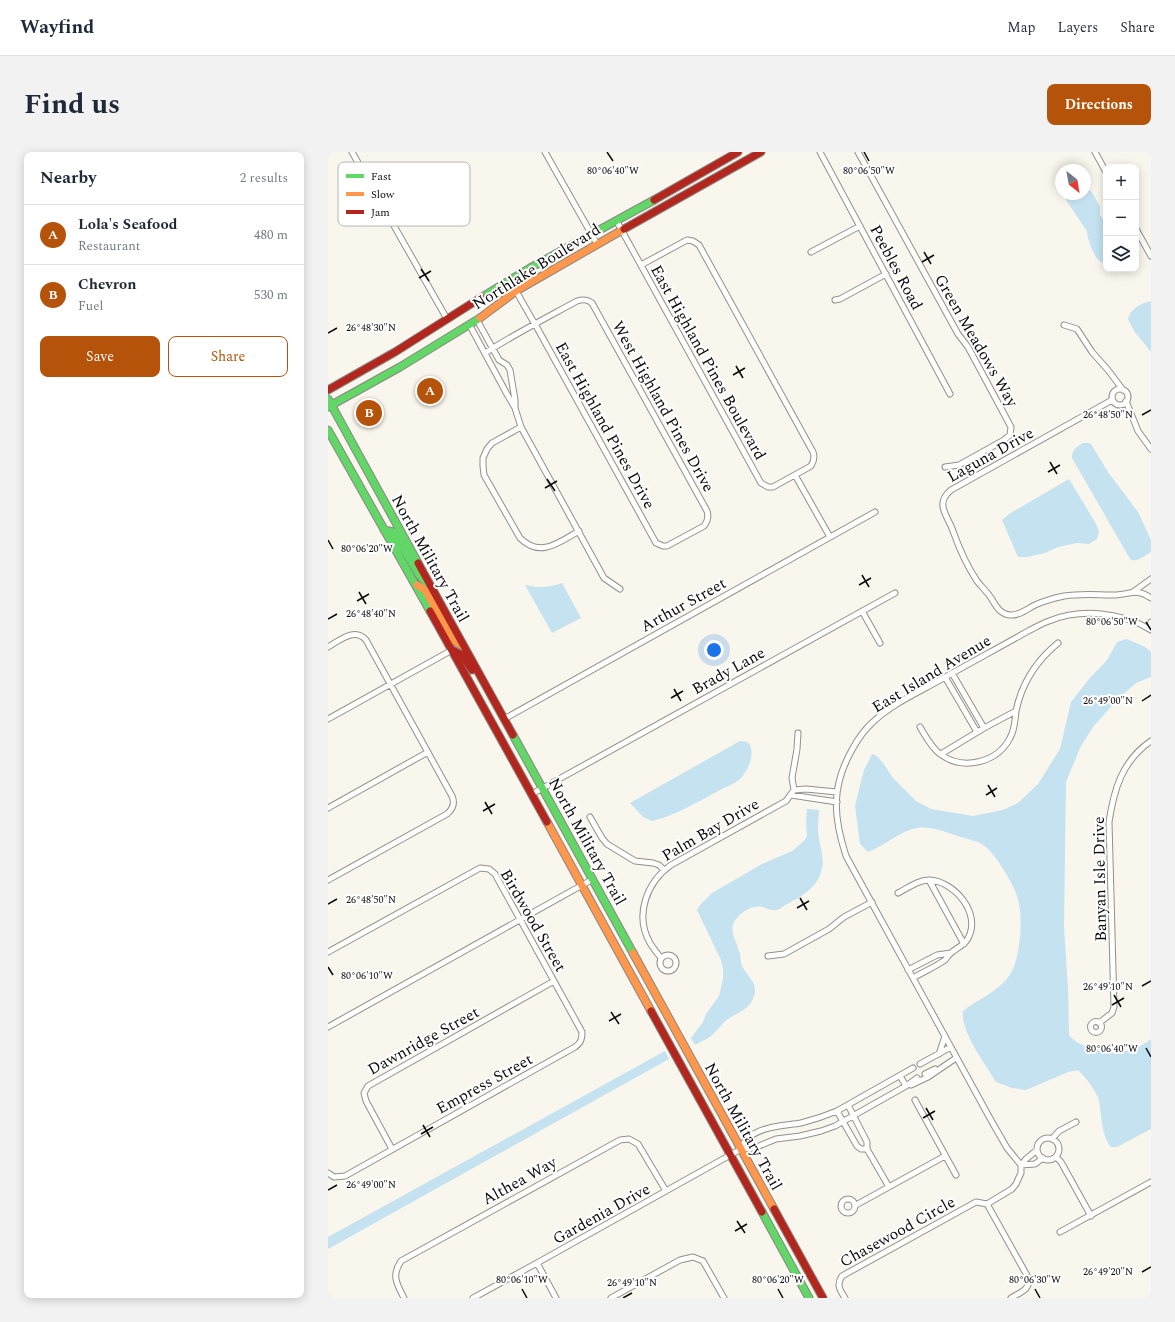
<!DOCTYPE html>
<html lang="en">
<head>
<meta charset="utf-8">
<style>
	:root { --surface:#fff; --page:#f2f2f3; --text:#1f2937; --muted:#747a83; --line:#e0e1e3; --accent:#b45309 }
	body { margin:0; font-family:Spectral,serif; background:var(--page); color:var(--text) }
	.controls { position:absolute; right:12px; top:12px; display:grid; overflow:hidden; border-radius:8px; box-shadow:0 2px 10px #0003 }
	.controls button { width:36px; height:36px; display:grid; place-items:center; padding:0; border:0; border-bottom:1px solid var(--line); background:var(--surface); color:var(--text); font:20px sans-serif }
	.compass { position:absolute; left:727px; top:12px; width:36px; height:36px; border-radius:50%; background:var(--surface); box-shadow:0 2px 10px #0003; rotate:149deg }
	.you { position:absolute; left:386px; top:498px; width:14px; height:14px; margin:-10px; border:3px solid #fff; border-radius:50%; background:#1a73e8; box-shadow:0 0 0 6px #1a73e833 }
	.badge { display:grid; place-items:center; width:26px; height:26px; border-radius:50%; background:var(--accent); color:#fff; font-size:13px; font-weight:700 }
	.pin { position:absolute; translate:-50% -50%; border:2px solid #fff; box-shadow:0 1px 4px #0006 }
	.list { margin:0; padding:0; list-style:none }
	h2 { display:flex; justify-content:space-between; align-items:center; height:52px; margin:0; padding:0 16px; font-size:17px }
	h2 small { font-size:13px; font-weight:400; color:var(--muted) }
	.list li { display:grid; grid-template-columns:26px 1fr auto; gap:12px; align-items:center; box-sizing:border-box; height:60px; padding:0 16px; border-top:1px solid var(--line) }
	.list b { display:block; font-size:15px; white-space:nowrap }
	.list p { margin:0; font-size:13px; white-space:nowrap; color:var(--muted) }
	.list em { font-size:13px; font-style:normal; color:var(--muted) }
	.actions { display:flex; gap:8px; padding:12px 16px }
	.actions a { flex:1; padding:9px 0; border:1px solid var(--accent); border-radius:8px; text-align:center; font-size:14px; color:var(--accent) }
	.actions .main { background:var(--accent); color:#fff }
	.icon { flex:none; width:22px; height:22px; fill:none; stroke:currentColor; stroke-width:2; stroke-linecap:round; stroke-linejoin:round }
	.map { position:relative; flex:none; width:823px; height:1146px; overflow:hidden; border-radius:8px }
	header { display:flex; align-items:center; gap:24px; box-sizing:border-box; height:56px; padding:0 20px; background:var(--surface); border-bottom:1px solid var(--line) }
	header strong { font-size:19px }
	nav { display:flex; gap:22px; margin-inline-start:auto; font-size:14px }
	.intro { display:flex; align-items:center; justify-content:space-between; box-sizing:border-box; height:96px; padding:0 24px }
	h1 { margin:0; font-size:28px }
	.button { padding:10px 18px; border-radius:8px; background:var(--accent); color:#fff; font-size:14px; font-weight:700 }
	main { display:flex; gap:24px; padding:0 24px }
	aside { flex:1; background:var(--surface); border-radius:8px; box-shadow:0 2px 10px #0003 }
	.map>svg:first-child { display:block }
	.water { fill:#c5e2f1 }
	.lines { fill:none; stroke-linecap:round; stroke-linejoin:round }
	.street-casing { stroke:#92908c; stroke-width:7 }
	.fast-casing { stroke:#888783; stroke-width:9 }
	.slow-casing { stroke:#888783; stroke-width:9 }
	.jam-casing { stroke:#888783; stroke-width:9 }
	.street { stroke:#fefefc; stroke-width:5 }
	.fast { stroke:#63d668; stroke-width:7 }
	.slow { stroke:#ff974d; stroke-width:7 }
	.jam { stroke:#b3261e; stroke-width:7 }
	.ticks { fill:none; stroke:#0a0a0a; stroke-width:1.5 }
	.labels { text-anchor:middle; stroke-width:4; stroke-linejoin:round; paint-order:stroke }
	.street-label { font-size:16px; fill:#0a0a0a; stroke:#fff }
	.key { fill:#fff; stroke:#b6b6b6; stroke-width:1 }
	.key-label { font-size:11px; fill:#0a0a0a }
	.ticks-label { font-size:10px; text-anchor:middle; fill:#0a0a0a; stroke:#fff; stroke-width:4; stroke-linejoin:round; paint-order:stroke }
</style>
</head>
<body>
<header>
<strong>Wayfind</strong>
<nav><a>Map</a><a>Layers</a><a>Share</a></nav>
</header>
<div class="intro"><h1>Find us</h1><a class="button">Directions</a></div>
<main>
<aside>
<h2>Nearby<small>2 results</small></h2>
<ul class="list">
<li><span class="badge">A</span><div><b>Lola's Seafood</b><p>Restaurant</p></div><em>480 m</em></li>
<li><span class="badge">B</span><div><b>Chevron</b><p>Fuel</p></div><em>530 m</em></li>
</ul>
<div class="actions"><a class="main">Save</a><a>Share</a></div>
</aside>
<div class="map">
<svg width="823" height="1146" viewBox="0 0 823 1146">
	<rect width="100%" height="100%" fill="#f9f6ed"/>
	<path class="water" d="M757 35 760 36 765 42 772 55V63L778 71V112C776 111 774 111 772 109 766 106 759 86 759 79L738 48V42H757Z
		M823 149V200L806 179 800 167C802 157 813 151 823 149Z
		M755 291H760L763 292 780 320 810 360 823 388V400C816 404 809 411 802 407L744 306C744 298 748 295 755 291Z
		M741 327 767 370 771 379 769 387 761 392 749 391 730 395 717 401 699 405H690L674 368 681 362Z
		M234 431 253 466 224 481 197 433C211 436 221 436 234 431Z
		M799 487 817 495 823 500V525L808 531 788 549 765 575 753 594 738 630 736 774 740 837 741 883C747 890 752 892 760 895 782 904 803 902 823 887V977L789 995H783C773 983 774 964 771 949 769 939 757 925 750 918L740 920 698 938 684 936 668 930C658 913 632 879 635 859 652 846 674 838 684 819 693 800 696 761 688 741 683 728 668 704 658 695 650 688 637 687 627 683 614 679 603 674 589 676 576 677 554 695 540 700L532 692 527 654 536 618 544 602 549 604 555 611 565 626 588 649 603 657 645 664 675 658 690 651 710 632 732 597 743 550 761 527 779 508 789 490Z
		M412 589 420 590C428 600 421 617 413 626 408 631 400 634 394 637 371 649 349 663 324 669L315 665 302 651Z
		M479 657 491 658C491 664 490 670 490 676 490 691 498 705 493 720 488 737 472 745 459 752 456 754 451 758 448 758 443 759 438 756 434 755 423 752 411 762 406 770 401 780 409 790 411 799 413 803 412 809 414 814 420 826 433 832 424 849 419 858 408 862 400 867 394 871 391 877 385 882 381 887 373 889 367 893L363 886 375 870 378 862 391 844 395 827V817L393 808 369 758 372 753 384 741 434 712 464 699 476 689 479 684 478 671Z
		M337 899 341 907 0 1097V1085Z"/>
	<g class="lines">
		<defs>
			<path id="street" d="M24 0 119 167
				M217 0 269 92
				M492 0 622 242
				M530 0 630 182 640 195 683 275 682 283 676 288 631 313 617 315
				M767 0 778 20
				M288 68 433 331 440 335H445L483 314C486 309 487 305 485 300L371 93 365 89 359 88 313 113
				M808 77 823 104
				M483 100 532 74
				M507 148 512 147 558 122
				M149 168 171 208 179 213 182 218 187 248V255
				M141 172 180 244 187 256 193 275 276 426 292 437
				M736 173 749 177 764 200 780 218 795 238
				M157 201C187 182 218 166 249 149 255 147 259 147 264 151L379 359C381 365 380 369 376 374L339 394H335L328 391 207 172 205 169 188 139
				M784 245a8 8 0 1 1 16 0a8 8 0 1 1-16 0Z
				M784 248 623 338C606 352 620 364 625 379 631 396 639 414 649 429 653 434 657 438 661 443 667 451 670 462 682 463 691 464 699 457 707 453 716 449 726 446 736 444 754 441 770 443 788 443 804 442 808 436 823 446
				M798 249 810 279 823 297
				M193 275 164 291 159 297 155 306V314L156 323 192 386C212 406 230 391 251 379
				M467 323 502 385
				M805 440 823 427
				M534 459 552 491
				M821 476 823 470
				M0 495C12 488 27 475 38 488L124 644C127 651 125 657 119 662L0 728
				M624 521 656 576
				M617 525 649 580
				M0 567 124 498
				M176 567 547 360
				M592 575C598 585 603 595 612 602 635 619 669 611 682 586 687 577 687 568 688 559
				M613 602 656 576 688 559C694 530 708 509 730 491
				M466 638 464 626 469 597 470 581
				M466 638 478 637 509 640
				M204 642 567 441
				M463 643 509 650
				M0 656 100 600
				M262 665 274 686 279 692 307 709 325 711 331 713 336 718
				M601 728 636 792
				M570 741C580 736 590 728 601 728 627 729 655 763 639 788 635 794 628 796 623 801 620 803 619 806 617 808 607 815 595 820 585 826
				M0 800 152 716 161 717 167 722 254 880C254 887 253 891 247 895L17 1024 6 1025 0 1021
				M332 811a8 8 0 1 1 16 0a8 8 0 1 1-16 0Z
				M440 804 456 802 501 777 516 765 544 750
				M333 806C329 801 325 796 322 791 306 763 319 730 343 713L458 649 466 638
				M580 818 609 803 623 801
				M762.5 875a5.5 5.5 0 1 1 11 0a5.5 5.5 0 1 1-11 0Z
				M771 871 784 861 786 855 781 670C786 637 794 609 823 589
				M0 875 265 727
				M611 902 617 884
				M592 912 623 895
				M597 922 607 917
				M572 924 578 934
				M583 933 600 925 628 906
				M587 948 628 1023
				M520 953 539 990V997L561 1035
				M509 959 529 994 533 997H539
				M709 997a11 11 0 1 1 22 0a11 11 0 1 1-22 0Z
				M724 987 731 979 748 970
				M64 997 38 949 36 941 40 934 226 829
				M413 997C414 994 416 989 419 987 433 974 455 974 473 971 485 968 497 964 509 959L585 916
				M728 1005 733 1010 763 1064
				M693 1013 679 996 664 970 518 704C505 664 503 634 525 596 530 587 537 577 545 570 564 552 589 541 612 528 642 511 672 495 702 478 708 475 715 471 721 469 753 456 794 460 823 478
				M693 1013 707 1012 715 1006
				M513 1054a7 7 0 1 1 14 0a7 7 0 1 1-14 0Z
				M659 1052 684 1037 688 1032 693 1021V1013L698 1007 709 998
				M528 1053 617 1004
				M732 1080 823 1030
				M209 1111 228 1146
				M76 1146C69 1132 63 1124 73 1109L292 988 301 987 310 992 338 1039
				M145 1146 209 1111 413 997 426 996 448 987 472 984 493 979 507 974 578 934 589 926
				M283 1146 352 1108 365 1105 375 1109 396 1146
				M517 1146C512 1138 508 1133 514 1124L648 1050 659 1052 701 1127C702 1138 691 1141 683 1146"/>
			<path id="fast" d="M154 145 202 116 326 48
				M0 247 90 411
				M0 255 72 215 152 166
				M0 278 102 459
				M56 378 65 380 91 423 98 431
				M185 583 305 801
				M434 1060 481 1146"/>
			<path id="slow" d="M152 166 188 139 296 77
				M89 433 97 438 125 488 136 495
				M219 670 323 859
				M305 801 446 1057"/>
			<path id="jam" d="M326 48 410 0
				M296 77 433 0
				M0 238 67 200 154 145
				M90 411 185 583
				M102 459 219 670
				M124 498 134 503 144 518
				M323 859 434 1060
				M446 1057 495 1146"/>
		</defs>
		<use href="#street" class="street-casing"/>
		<use href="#fast" class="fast-casing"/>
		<use href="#slow" class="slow-casing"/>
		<use href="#jam" class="jam-casing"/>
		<use href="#street" class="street"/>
		<use href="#fast" class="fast"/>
		<use href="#slow" class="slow"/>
		<use href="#jam" class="jam"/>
	</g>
	<path class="ticks" d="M279 0 285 9M536 0 541 9M596 100 603 112M594 110 606 103M93 117 101 129M91 126 103 119M0 181 9 176M408 214 415 226M405 223 417 216M814 263 823 258M722 310 729 322M720 320 732 313M219 327 227 339M217 336 229 329M0 388 5 397M534 423 541 435M531 433 543 426M31 440 38 452M29 449 41 442M0 467 9 462M818 470 823 478M346 537 353 549M343 546 355 539M814 549 823 543M660 633 667 645M658 643 669 636M157 650 164 662M155 659 167 652M472 746 479 758M0 752 9 747M469 756 481 749M0 815 5 823M814 834 823 829M786 843 793 855M784 853 796 846M283 860 291 872M281 869 293 862M818 896 823 905M598 956 605 968M595 966 607 959M95 973 102 985M93 982 105 975M0 1038 9 1033M409 1069 417 1081M407 1079 419 1072M814 1120 823 1115M194 1137 199 1146M450 1137 455 1146M707 1137 712 1146M295 1146 304 1141"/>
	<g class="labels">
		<g class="street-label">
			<text transform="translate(208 114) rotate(-32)" y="6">Northlake Boulevard</text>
			<text transform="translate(569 115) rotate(62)" y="6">Peebles Road</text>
			<text transform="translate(649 188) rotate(60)" y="6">Green Meadows Way</text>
			<text transform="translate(381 210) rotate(61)" y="6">East Highland Pines Boulevard</text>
			<text transform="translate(336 254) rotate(61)" y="6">West Highland Pines Drive</text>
			<text transform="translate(278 273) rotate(61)" y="6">East Highland Pines Drive</text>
			<text transform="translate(662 302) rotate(-29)" y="6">Laguna Drive</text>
			<text transform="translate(103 406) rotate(61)" y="6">North Military Trail</text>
			<text transform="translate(355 452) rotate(-29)" y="6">Arthur Street</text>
			<text transform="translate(400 518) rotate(-29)" y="6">Brady Lane</text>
			<text transform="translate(603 521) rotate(-31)" y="6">East Island Avenue</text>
			<text transform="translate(382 677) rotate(-30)" y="6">Palm Bay Drive</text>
			<text transform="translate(260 689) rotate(61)" y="6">North Military Trail</text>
			<text transform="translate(771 727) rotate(-91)" y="6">Banyan Isle Drive</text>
			<text transform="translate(206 768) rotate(60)" y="6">Birdwood Street</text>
			<text transform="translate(95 888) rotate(-29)" y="6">Dawnridge Street</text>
			<text transform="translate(156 931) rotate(-29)" y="6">Empress Street</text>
			<text transform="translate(416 974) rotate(61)" y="6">North Military Trail</text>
			<text transform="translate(191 1028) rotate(-29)" y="6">Althea Way</text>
			<text transform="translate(273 1061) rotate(-29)" y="6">Gardenia Drive</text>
			<text transform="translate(569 1079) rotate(-29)" y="6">Chasewood Circle</text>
		</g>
	</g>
	<rect x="10" y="10" width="132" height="64" rx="6" class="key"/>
	<rect x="18" y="22" width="18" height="4" fill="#63d668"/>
	<rect x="18" y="40" width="18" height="4" fill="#ff974d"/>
	<rect x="18" y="58" width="18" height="4" fill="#b3261e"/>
	<g class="key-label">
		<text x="43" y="28">Fast</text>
		<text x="43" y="46">Slow</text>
		<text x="43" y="64">Jam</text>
	</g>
	<g class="ticks-label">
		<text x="285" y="22">80°06'40"W</text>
		<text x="541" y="22">80°06'50"W</text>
		<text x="43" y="179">26°48'30"N</text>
		<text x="780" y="266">26°48'50"N</text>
		<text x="39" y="400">80°06'20"W</text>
		<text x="43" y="465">26°48'40"N</text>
		<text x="784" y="473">80°06'50"W</text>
		<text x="780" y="552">26°49'00"N</text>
		<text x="43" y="751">26°48'50"N</text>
		<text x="39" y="827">80°06'10"W</text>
		<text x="780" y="838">26°49'10"N</text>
		<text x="784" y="900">80°06'40"W</text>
		<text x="43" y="1036">26°49'00"N</text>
		<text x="780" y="1123">26°49'20"N</text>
		<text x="194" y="1131">80°06'10"W</text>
		<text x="450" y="1131">80°06'20"W</text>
		<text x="707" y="1131">80°06'30"W</text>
		<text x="304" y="1134">26°49'10"N</text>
	</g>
</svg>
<div class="controls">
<button>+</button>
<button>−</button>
<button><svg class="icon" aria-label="layers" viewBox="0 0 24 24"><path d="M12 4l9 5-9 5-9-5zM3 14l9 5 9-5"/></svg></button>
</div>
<svg class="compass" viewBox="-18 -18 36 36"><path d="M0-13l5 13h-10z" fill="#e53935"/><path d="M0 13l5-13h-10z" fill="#747a83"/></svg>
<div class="you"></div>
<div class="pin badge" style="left:102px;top:239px">A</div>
<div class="pin badge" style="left:41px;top:261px">B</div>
</div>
</main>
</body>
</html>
